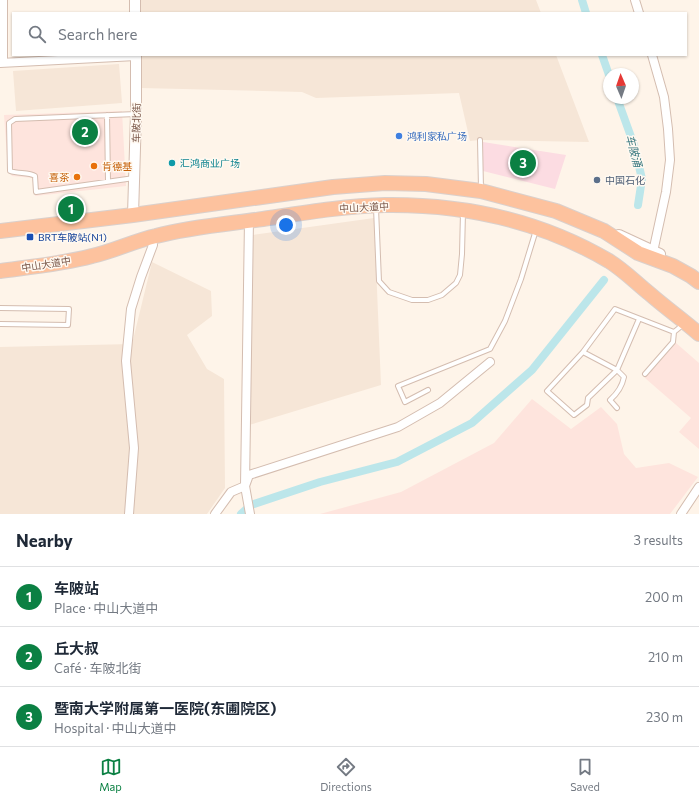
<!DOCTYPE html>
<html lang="en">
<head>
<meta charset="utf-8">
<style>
	:root { --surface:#fff; --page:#f2f2f3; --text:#1f2937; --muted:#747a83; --line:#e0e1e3; --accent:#0b8043 }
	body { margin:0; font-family:Commissioner,"Noto Sans SC",sans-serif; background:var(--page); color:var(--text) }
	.compass { position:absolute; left:603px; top:68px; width:36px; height:36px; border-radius:50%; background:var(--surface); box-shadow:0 1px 3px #0004; rotate:358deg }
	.you { position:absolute; left:286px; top:225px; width:14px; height:14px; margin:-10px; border:3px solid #fff; border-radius:50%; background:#1a73e8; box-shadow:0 0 0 6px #1a73e833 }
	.badge { display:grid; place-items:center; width:26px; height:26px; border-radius:50%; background:var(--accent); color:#fff; font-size:13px; font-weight:700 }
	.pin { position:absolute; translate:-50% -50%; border:2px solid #fff; box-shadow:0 1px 4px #0006 }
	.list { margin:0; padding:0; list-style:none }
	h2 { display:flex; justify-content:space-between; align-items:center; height:52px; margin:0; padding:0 16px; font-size:17px }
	h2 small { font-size:13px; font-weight:400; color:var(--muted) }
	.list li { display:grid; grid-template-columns:26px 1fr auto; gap:12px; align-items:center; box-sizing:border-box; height:60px; padding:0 16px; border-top:1px solid var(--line) }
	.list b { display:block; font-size:15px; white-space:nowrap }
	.list p { margin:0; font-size:13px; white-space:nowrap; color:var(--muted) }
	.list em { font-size:13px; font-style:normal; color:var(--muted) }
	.icon { flex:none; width:22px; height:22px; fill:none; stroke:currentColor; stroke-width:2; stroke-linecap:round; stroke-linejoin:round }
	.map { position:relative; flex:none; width:699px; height:514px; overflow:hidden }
	.search { position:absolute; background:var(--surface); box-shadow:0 1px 3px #0004; left:12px; right:12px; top:12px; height:44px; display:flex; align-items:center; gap:10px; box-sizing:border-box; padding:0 14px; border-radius:0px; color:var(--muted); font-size:15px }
	.sheet { height:232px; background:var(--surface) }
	nav { display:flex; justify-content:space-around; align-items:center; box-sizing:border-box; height:56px; border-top:1px solid var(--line); background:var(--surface); font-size:11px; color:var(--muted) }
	nav a { display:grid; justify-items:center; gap:2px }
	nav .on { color:var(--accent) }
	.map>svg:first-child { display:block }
	.residential { fill:#f6e6d7 }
	.commercial { fill:#fee4dd }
	.medical { fill:#fcdce2 }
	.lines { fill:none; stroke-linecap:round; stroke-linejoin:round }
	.canal { stroke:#bce6ea; stroke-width:8 }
	.service-casing { stroke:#d4bdb0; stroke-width:6 }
	.minor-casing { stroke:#d4bdb0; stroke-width:10 }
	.tertiary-casing { stroke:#d4bdb0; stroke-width:12 }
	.trunk-casing { stroke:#dad0cc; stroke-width:16 }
	.service { stroke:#fff; stroke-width:4 }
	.minor { stroke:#fff; stroke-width:8 }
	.tertiary { stroke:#fff; stroke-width:10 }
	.trunk { stroke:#fdc29e; stroke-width:14 }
	.shop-dot { fill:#3f7fe0; stroke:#fff9f1; stroke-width:1.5 }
	.culture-dot { fill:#0f9aa8; stroke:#fff9f1; stroke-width:1.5 }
	.food-dot { fill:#e8710a; stroke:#fff9f1; stroke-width:1.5 }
	.service-dot { fill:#5c6f8a; stroke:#fff9f1; stroke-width:1.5 }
	.transit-dot { fill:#1a4fb4; stroke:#fff9f1; stroke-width:1.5 }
	.labels { text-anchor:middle; stroke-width:3; stroke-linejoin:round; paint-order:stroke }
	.street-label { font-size:10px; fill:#7b584a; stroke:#fff9f1 }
	.shop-label { font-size:10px; fill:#366cbe; stroke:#fff9f1; text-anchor:start }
	.culture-label { font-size:10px; fill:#0d838f; stroke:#fff9f1; text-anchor:start }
	.food-label { font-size:10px; fill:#c56008; stroke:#fff9f1; text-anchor:start }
	.service-label { font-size:10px; fill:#4e5e75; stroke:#fff9f1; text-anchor:start }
	.transit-label { font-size:10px; fill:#164399; stroke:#fff9f1; text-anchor:start }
	.water-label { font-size:11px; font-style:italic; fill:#3c7a81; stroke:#fff9f1 }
</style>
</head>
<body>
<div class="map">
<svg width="699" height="514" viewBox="0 0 699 514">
	<rect width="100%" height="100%" fill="#fef4e9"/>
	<path class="residential" d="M140 0H536L541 13H140Z
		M140 55H556L589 142 480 140 470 141 459 93 316 98 302 92 141 88Z
		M119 64 122 103 16 111 13 71Z
		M374 218 381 385 249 425 253 235Z
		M152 262 211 291 212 316 187 335 207 369 224 379 225 488 207 514H0V347L132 344Z"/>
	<path class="commercial" d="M122 111 126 186 35 196 33 178 12 176 8 170 4 115Z
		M676 343 699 363V449L679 432 691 418 645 378Z
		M532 399 571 429 601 407 617 424 624 454 636 468 669 463 698 477 670 514H320L401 492 494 443Z"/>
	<path class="medical" d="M483 142 566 155 555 189 483 171Z"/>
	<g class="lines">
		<path class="canal" d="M582 0 586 13
			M602 55 609 75
			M617 98 634 145 642 179 638 205
			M241 514 251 505 320 482 397 462 472 423 532 370 604 280"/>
		<defs>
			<path id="service" d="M107 115 108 181
				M480 140 481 189
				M134 178 36 192 35 176C29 172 18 174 10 171L9 123 15 119 136 114
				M376 208 379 281 389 292 412 300H428L442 295 456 283 460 275 462 254 463 212
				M0 308 69 309 68 325 0 324
				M639 319 617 370 588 398 587 405 574 415 547 391 583 352 615 309 674 332 684 324
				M583 352 617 370 624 377C622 387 618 393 610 400L617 408
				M645 374 673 342 674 332
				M428 390 405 402 398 386 490 349 505 321 521 279 536 230"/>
			<path id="minor" d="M3 0V63
				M635 0 639 13
				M652 55 664 97 668 129 670 160 666 192 653 252
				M0 63 136 56
				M249 220 245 486 250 514
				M129 514 134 448 126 361 131 309 141 277 153 245 151 237
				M215 514 231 492 245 486 249 475 398 427 440 403 490 362
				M681 514 699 487"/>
			<path id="tertiary" d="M135 0V13
				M133 215 136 114V55
				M619 235 660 254"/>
			<path id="trunk" d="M0 231 133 215 333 187 385 183 426 184 481 191 556 211 604 231 638 253 673 266 691 276 699 282
				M0 271C30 267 62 264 92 256 114 251 134 241 156 236 190 227 227 224 263 219 303 213 344 206 385 205 464 204 541 221 609 261 625 271 636 283 650 294 666 308 683 320 699 334"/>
		</defs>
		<use href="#service" class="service-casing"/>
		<use href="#minor" class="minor-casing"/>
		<use href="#tertiary" class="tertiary-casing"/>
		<use href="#trunk" class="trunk-casing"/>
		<use href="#service" class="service"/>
		<use href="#minor" class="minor"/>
		<use href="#tertiary" class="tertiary"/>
		<use href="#trunk" class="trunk"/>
	</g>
	<circle class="shop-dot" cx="399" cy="136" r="4"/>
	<circle class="culture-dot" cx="172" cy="163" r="4"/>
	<g class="food-dot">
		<circle cx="94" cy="166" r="4"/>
		<circle cx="77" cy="177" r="4"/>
	</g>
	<circle class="service-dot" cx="597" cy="180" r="4"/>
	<rect class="transit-dot" x="26" y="233" width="8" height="8" rx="2"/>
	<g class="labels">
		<g class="street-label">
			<text transform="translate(136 123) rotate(-89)" y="4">车陂北街</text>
			<text transform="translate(364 207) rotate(-3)" y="4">中山大道中</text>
			<text transform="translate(46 264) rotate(-9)" y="4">中山大道中</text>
		</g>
		<g class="shop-label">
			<text x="407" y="140">鸿利家私广场</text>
		</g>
		<g class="culture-label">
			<text x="180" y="167">汇鸿商业广场</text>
		</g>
		<g class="food-label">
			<text x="102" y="170">肯德基</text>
			<text x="69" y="181" text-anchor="end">喜茶</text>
		</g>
		<g class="service-label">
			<text x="605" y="184">中国石化</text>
		</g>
		<g class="transit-label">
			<text x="38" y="241">BRT车陂站(N1)</text>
		</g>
		<g class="water-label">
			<text transform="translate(634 151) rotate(75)" y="4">车陂涌</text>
		</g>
	</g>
</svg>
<svg class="compass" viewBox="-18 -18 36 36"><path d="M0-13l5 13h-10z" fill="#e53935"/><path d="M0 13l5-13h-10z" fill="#747a83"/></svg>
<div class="you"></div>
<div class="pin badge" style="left:71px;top:209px">1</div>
<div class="pin badge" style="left:85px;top:132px">2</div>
<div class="pin badge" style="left:523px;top:163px">3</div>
<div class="search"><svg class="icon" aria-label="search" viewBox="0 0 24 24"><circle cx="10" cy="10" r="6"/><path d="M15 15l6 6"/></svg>Search here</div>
</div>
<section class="sheet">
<h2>Nearby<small>3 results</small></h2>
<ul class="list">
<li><span class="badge">1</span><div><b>车陂站</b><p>Place · 中山大道中</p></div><em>200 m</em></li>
<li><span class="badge">2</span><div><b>丘大叔</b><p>Café · 车陂北街</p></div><em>210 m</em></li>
<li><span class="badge">3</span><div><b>暨南大学附属第一医院(东圃院区)</b><p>Hospital · 中山大道中</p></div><em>230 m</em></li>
</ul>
</section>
<nav>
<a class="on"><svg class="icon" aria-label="map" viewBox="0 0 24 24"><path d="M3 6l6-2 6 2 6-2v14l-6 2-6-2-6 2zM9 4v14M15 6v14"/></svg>Map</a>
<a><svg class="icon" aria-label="directions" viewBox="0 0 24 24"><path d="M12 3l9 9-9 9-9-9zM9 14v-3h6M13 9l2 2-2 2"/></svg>Directions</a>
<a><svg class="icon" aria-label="saved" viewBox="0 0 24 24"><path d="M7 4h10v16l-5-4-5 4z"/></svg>Saved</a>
</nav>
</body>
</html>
